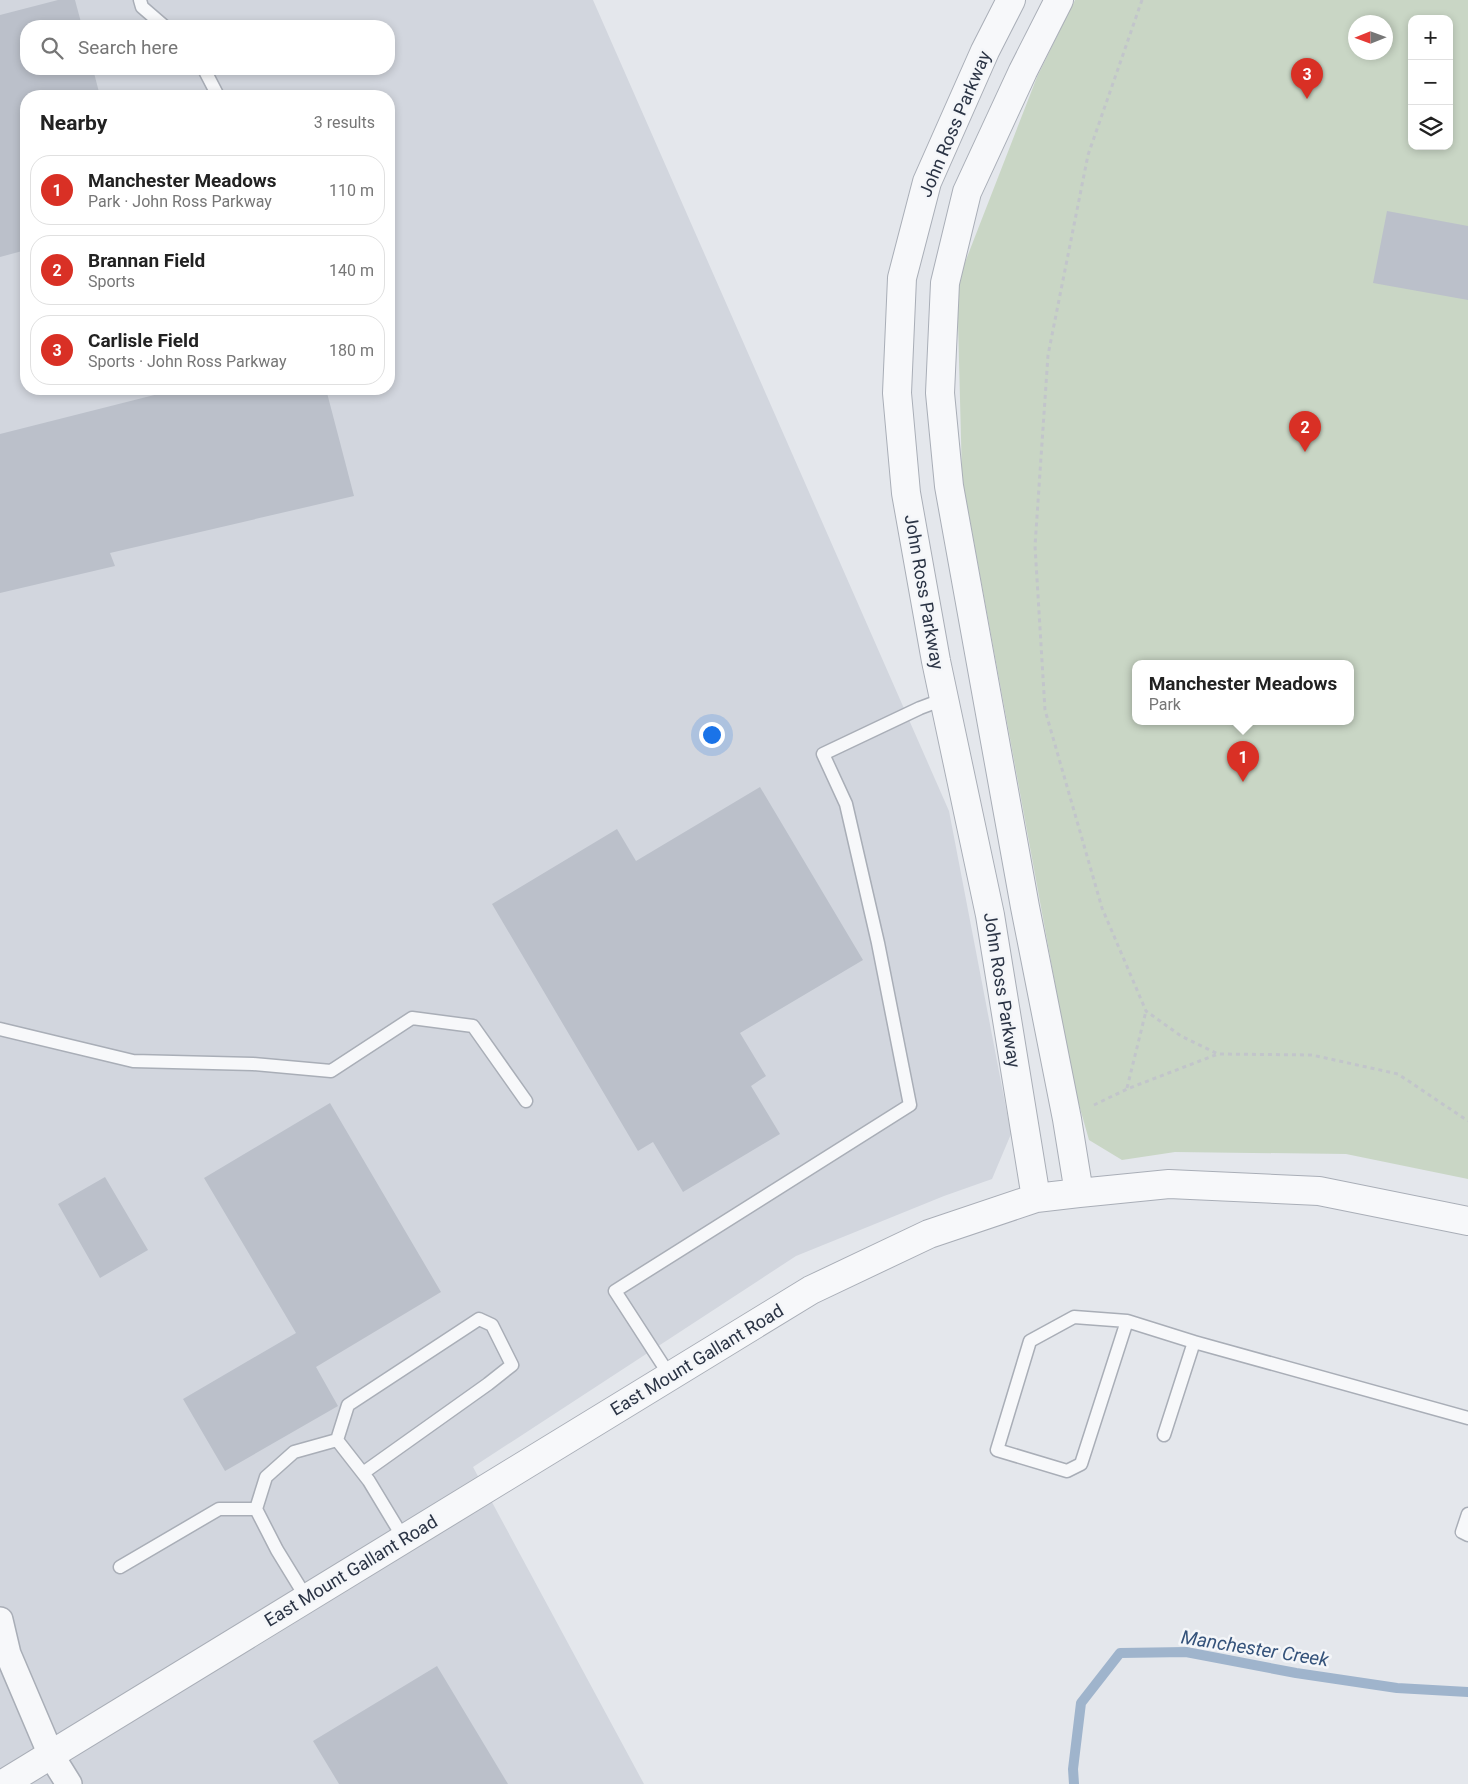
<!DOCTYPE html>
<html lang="en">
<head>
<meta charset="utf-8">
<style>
	:root { --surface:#fff; --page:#f2f2f2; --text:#222; --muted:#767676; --line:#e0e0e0; --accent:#d93025 }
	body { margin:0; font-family:Roboto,sans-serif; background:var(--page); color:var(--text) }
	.controls { position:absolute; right:15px; top:15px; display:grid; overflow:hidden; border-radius:10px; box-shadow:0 2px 8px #0003 }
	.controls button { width:45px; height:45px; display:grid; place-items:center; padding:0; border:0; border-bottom:1px solid var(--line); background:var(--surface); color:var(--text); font:25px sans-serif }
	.compass { position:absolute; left:1348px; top:15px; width:45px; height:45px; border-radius:50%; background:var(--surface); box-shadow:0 2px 8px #0003; rotate:269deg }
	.you { position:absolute; left:711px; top:734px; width:18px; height:18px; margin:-12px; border:4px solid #fff; border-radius:50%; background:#1a73e8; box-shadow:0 0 0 8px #1a73e833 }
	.badge { display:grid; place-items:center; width:32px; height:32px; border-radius:50%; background:var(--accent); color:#fff; font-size:16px; font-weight:700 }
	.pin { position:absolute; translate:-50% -41px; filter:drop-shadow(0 1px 2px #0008) }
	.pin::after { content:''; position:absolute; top:26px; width:18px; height:15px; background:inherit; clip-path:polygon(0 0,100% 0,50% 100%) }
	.popup { position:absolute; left:1132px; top:660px; width:222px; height:65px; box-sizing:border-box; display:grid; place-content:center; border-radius:10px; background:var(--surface); filter:drop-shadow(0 1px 4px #0005); font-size:16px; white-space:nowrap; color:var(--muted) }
	.popup b { font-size:19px; color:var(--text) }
	.popup::after { content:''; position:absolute; left:50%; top:100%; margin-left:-10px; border:10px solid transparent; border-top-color:var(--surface) }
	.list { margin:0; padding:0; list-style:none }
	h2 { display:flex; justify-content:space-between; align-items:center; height:65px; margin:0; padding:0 20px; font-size:21px }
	h2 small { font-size:16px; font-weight:400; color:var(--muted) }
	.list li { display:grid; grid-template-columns:32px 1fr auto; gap:15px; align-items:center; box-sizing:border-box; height:70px; margin:0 10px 10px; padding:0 10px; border:1px solid var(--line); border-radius:20px }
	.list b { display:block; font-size:19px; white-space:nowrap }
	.list p { margin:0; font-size:16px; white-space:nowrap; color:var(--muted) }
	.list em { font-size:16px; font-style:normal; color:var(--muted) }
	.icon { flex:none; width:28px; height:28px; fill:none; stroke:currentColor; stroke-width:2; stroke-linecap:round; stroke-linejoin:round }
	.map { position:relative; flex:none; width:1468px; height:1784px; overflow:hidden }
	.search { position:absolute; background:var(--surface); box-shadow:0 2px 8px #0003; left:20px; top:20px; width:375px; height:55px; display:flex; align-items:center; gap:12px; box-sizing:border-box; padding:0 18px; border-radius:20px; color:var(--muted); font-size:19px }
	.panel { position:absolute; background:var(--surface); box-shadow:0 2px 8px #0003; left:20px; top:90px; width:375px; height:305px; border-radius:20px }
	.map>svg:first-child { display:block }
	.built { fill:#d2d6de; fill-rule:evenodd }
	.green { fill:#c9d6c5; fill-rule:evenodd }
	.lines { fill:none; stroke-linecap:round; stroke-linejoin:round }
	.stream { stroke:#9fb4cc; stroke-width:10 }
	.building { fill:#bbc0ca }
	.service-casing { stroke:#a9aeb7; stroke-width:15 }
	.minor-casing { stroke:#a9aeb7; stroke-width:28 }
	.tertiary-casing { stroke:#a9aeb7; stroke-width:30 }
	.path { stroke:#c2c5cb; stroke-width:3; stroke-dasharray:4 4; stroke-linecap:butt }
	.service { stroke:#f7f8fa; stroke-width:12 }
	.minor { stroke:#f7f8fa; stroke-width:25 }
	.tertiary { stroke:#f7f8fa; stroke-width:28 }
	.labels { text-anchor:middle; stroke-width:5; stroke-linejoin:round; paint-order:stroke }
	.street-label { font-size:18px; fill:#2b3445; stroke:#f4f6f9 }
	.water-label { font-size:19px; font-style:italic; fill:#34527a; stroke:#f4f6f9 }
</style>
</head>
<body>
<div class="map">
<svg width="1468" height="1784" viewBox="0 0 1468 1784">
	<rect width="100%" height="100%" fill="#e4e7ec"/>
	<path class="built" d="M0 0H593L949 811 1011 1134 992 1179 944 1196 796 1256 473 1467 644 1784H0ZM26 26H389V69H26ZM26 96H389V389H26Z"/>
	<path class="green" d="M1075 0H1468V1179L1346 1154 1175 1152 1122 1160 1089 1140 1074 1087 962 477 957 283 1037 77ZM1412 19H1449V146H1412ZM1356 22H1386V52H1356ZM1136 663H1350V721H1136Z"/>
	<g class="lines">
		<path class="stream" d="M1074 1784 1073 1769 1081 1703 1120 1653 1186 1652 1296 1673 1397 1688 1468 1692"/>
	</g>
	<path class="building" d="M58 0H75L82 26H26V69H93L100 96H26V250L0 257V15Z
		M1387 211 1468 226V300L1373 283Z
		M178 389H326L354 496 110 553 115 566 0 593V434Z
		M760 787 863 960 740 1033 766 1076 751 1086 780 1134 683 1192 653 1142 638 1151 492 904 617 829 636 861Z
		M330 1103 441 1292 316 1367 338 1406 225 1471 183 1399 296 1333 204 1178Z
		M105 1177 148 1250 100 1278 58 1204Z
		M437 1666 508 1784H339L313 1741Z"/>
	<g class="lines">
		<defs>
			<path id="service" d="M140 0 142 7 164 26
				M204 69 218 96
				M0 1029 133 1061 253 1064 331 1071 412 1018 473 1026 526 1101
				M1127 1321 1081 1464 1067 1471 997 1450 1030 1341 1074 1317 1127 1321 1194 1342
				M670 1376 615 1291 910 1105 878 943 846 804 823 754 920 708 944 699
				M1164 1435 1194 1342 1468 1418
				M337 1440 348 1405 479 1319 492 1325 512 1365 488 1384 363 1473
				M1468 1514 1462 1532 1468 1535
				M120 1567 219 1509H256
				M307 1599 277 1550 256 1509 266 1477 294 1452 337 1440 369 1481 404 1539"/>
			<path id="minor" d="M0 1620 8 1654 51 1755 69 1784"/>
			<path id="tertiary" d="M1011 0 985 51 927 182 902 278 897 393 906 493 936 661 990 915 1036 1198
				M1059 0 1023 71 967 192 945 283 940 393 949 486 1025 907 1067 1119 1079 1193
				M3 1784 811 1290 929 1234 1036 1198 1079 1193 1169 1184 1319 1191 1468 1221"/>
		</defs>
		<use href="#service" class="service-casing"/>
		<use href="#minor" class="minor-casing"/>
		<use href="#tertiary" class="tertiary-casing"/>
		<path class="path" d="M1142 0 1088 155 1048 355 1035 546 1045 710 1102 908 1146 1011 1181 1036 1218 1054 1312 1055 1398 1074 1468 1121
			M1127 1088 1146 1011
			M1094 1105 1127 1089 1218 1054"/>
		<use href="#service" class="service"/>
		<use href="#minor" class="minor"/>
		<use href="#tertiary" class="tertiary"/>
	</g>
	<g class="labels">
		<g class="street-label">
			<text transform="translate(955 124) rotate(-67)" y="6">John Ross Parkway</text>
			<text transform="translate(924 592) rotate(80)" y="6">John Ross Parkway</text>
			<text transform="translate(1002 990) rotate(81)" y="6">John Ross Parkway</text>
			<text transform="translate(697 1360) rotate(-31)" y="6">East Mount Gallant Road</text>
			<text transform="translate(351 1571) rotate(-31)" y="6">East Mount Gallant Road</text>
		</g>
		<g class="water-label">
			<text transform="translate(1255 1648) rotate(9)" y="7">Manchester Creek</text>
		</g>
	</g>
</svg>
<div class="controls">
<button>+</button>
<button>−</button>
<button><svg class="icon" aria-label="layers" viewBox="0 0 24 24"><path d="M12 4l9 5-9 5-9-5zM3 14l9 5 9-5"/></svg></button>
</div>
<svg class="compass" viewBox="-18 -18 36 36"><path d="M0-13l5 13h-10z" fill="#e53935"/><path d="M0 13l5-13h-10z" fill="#767676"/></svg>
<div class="you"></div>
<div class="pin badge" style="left:1243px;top:782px">1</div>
<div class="popup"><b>Manchester Meadows</b>Park</div>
<div class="pin badge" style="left:1305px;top:452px">2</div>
<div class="pin badge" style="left:1307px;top:99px">3</div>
<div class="search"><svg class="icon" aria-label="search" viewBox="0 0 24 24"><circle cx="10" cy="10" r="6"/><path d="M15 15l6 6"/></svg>Search here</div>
<section class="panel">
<h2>Nearby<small>3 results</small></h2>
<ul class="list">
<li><span class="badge">1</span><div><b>Manchester Meadows</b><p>Park · John Ross Parkway</p></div><em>110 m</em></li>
<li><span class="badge">2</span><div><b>Brannan Field</b><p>Sports</p></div><em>140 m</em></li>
<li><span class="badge">3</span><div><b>Carlisle Field</b><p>Sports · John Ross Parkway</p></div><em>180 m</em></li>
</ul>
</section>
</div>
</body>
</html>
